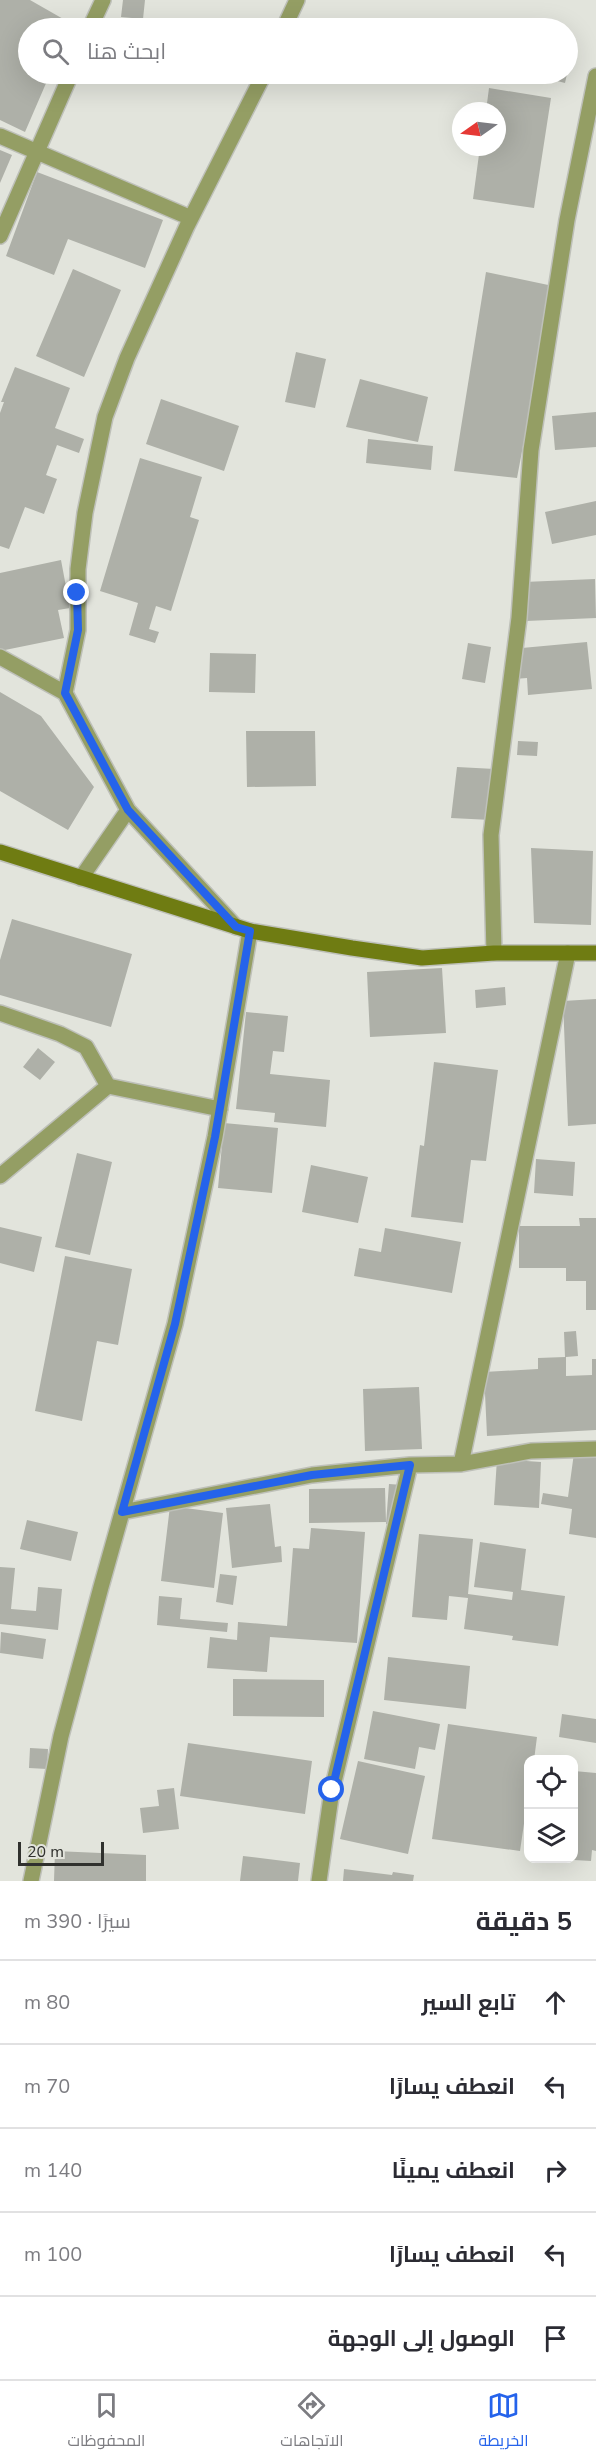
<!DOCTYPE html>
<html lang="ar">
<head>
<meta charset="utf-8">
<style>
	:root { --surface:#fff; --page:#f7f7f7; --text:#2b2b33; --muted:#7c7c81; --line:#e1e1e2; --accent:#2563eb }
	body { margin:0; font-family:"Nunito Sans",Cairo,sans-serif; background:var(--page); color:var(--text); direction:rtl }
	.controls { position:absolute; right:18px; bottom:18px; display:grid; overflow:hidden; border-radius:12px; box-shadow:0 6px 24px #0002 }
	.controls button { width:54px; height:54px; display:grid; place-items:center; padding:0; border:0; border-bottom:2px solid var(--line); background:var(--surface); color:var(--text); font:30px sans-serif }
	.compass { position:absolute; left:452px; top:102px; width:54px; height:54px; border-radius:50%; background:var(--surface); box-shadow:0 6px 24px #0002; rotate:256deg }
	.scale { position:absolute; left:18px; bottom:15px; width:86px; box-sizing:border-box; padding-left:6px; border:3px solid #30312e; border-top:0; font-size:16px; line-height:21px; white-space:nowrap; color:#30312e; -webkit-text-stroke:4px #e2e4dc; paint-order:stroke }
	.stop { position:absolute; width:18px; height:18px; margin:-14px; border:4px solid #2563eb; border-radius:50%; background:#fff }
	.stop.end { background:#2563eb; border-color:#fff; box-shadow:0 2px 6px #0008 }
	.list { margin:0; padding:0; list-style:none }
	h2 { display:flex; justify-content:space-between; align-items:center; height:78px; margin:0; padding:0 24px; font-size:26px }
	h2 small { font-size:20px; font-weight:400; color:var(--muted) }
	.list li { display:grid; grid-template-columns:39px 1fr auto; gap:18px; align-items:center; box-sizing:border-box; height:84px; padding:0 24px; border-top:2px solid var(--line) }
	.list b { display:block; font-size:22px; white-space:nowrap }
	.list em { font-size:20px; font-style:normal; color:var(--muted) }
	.icon { flex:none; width:33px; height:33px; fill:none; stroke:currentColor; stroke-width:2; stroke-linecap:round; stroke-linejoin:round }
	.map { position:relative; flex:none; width:596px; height:1881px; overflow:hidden; direction:ltr }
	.search { position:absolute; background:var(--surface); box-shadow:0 6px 24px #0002; left:18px; right:18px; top:18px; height:66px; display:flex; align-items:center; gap:15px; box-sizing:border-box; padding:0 21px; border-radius:33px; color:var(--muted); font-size:22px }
	.sheet { height:498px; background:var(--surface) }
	nav { display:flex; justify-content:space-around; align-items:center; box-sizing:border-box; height:84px; border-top:2px solid var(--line); background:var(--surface); font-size:16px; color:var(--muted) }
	nav a { display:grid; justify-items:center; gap:3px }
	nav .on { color:var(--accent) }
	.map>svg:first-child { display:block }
	.building { fill:#aeb0a8 }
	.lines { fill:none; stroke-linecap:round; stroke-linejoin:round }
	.street-casing { stroke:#bec0b9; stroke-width:18 }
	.secondary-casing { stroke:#bec0b9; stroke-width:18 }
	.street { stroke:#949e64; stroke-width:15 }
	.secondary { stroke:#6f7c12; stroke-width:15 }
	.route { stroke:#2563eb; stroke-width:8 }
</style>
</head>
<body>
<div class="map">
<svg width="596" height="1881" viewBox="0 0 596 1881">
	<rect width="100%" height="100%" fill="#e2e4dc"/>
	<path class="building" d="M0 0H30L72 24 70 28H28V74H50L25 132 0 120Z
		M123 0H145L143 19 121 17Z
		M568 37 575 39 568 68Z
		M530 74H567L565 83Z
		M489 88 551 98 534 208 473 199 480 147H497V111H486Z
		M0 150 12 155 0 183Z
		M37 172 163 220 145 268 68 239 54 275 6 256Z
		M73 269 121 290 84 377 36 356Z
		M486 272 553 286 517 478 454 471Z
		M296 352 326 359 315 408 285 402Z
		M15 367 70 388 55 428 84 439 79 453 57 445 46 475 57 479 44 514 25 507 9 549 0 546V413L4 402H1Z
		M360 379 428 397 418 442 346 427Z
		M161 399 239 426 224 471 146 444Z
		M596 412V447L555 450 552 416Z
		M368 439 433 446 431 470 366 463Z
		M140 458 202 477 190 517 199 520 171 611 156 606 149 629 159 632 155 643 129 635 138 603 100 591Z
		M596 501V535L552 544 545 512Z
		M61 560 70 608 58 610 64 638 0 651V573Z
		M595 579 596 618 526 621 524 582Z
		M587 642 592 689 528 695 527 678 514 679 511 649Z
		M468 643 491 647 485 683 462 679Z
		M210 653 256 654 255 693 209 692Z
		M0 692 41 716 94 787 68 830 0 791Z
		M246 731H315L316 786 247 787Z
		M518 741 538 742 537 756 517 755Z
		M457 767 495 769 491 820 451 818Z
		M531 848 593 851 591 925 534 923Z
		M12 919 132 954 111 1027 0 995V960Z
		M442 968 446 1033 370 1037 367 972Z
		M505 987 506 1005 476 1008 475 990Z
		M596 999V1124L568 1126 563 1001Z
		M246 1012 288 1016 284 1052 273 1051 270 1074 330 1080 326 1127 274 1122 275 1113 236 1109Z
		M38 1048 55 1062 40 1080 23 1067Z
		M434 1062 498 1070 486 1161 471 1160 463 1223 411 1217 420 1145 424 1146Z
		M224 1123 278 1128 272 1193 218 1188Z
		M77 1153 112 1162 90 1255 55 1247Z
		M536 1159 575 1162 573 1196 534 1193Z
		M311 1165 368 1177 358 1223 302 1212Z
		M579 1218H596V1310H586V1281H566V1268H519V1226H580Z
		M0 1227 42 1237 34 1272 0 1263Z
		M385 1228 461 1242 452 1293 354 1276 359 1248 381 1252Z
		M65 1256 132 1269 118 1345 97 1341 82 1421 35 1411Z
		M576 1331 578 1356 566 1357V1376L592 1375V1359H596V1430L487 1436 484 1372 538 1369V1358L565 1357 564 1332Z
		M419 1387 422 1449 365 1451 363 1389Z
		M574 1453 596 1457V1538L569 1534 572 1509 541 1504 543 1493 568 1497Z
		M497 1459 541 1462 539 1508 494 1505Z
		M389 1484 403 1485 399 1525 386 1524Z
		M385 1488 386 1522 309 1523V1489Z
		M270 1504 275 1547 281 1546 282 1562 232 1568 226 1508Z
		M170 1506 223 1513 214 1588 161 1581Z
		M27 1520 78 1532 71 1561 20 1549Z
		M311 1528 365 1532 357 1643 270 1637 267 1672 207 1668 210 1637 237 1640 238 1622 287 1626 293 1548 309 1549Z
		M419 1534 473 1539 468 1594 512 1600 513 1592 474 1587 480 1542 526 1549 521 1590 565 1596 558 1646 512 1640 513 1636 464 1629 468 1598 449 1596 447 1620 412 1617Z
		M0 1567 15 1568 11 1609 36 1611 38 1587 62 1589 58 1630 0 1624Z
		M220 1574 237 1576 233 1605 216 1602Z
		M159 1596 182 1598 180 1619 228 1623 227 1632 157 1625Z
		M1 1632 46 1639 43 1659 0 1653Z
		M388 1657 470 1666 466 1709 384 1700Z
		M233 1679 324 1680V1717L233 1716Z
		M373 1711 440 1724 435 1750 419 1747 415 1769 364 1759Z
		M562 1714 596 1719V1743L559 1737Z
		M448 1724 537 1737 534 1760H528V1796L520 1851 432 1839Z
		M188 1743 312 1761 305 1814 180 1796Z
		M30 1748 48 1749 47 1769 29 1768Z
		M358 1761 425 1776 408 1854 340 1839Z
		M574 1771 596 1773V1851L592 1850 591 1861 574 1860Z
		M174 1788 179 1829 143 1833 140 1808 159 1806 157 1790Z
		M55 1851 146 1855V1881H54Z
		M243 1856 300 1863 298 1881H240Z
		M344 1869 392 1875 393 1872 414 1875 413 1881H343Z"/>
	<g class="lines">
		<defs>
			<path id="street" d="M90 28 103 0
				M284 28 297 0
				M0 136 191 218
				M0 236 71 74
				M0 657 65 693
				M81 878 128 810
				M236 927 128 810 65 693 78 630V569L85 513 105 417 127 358 187 226 264 74
				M494 953 491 835 519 618 531 450 567 220 596 76
				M0 1013 60 1034 86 1047 108 1086
				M0 1176 108 1086 220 1109
				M461 1464 568 953
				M122 1512 312 1475 410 1465 461 1464 531 1451 596 1449
				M31 1881 61 1736 101 1587 175 1324 215 1137 250 931
				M319 1881 332 1790 410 1465"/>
			<path id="secondary" d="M0 852 250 931 352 948 422 958 494 953H596"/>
		</defs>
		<use href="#street" class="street-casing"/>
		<use href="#secondary" class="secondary-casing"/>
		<use href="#street" class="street"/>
		<use href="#secondary" class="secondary"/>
	</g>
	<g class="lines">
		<path class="route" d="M77 593 78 630 65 693 128 810 236 927 250 931 215 1137 175 1324 122 1512 312 1475 410 1465 332 1790"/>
	</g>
</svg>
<div class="controls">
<button><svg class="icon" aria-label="locate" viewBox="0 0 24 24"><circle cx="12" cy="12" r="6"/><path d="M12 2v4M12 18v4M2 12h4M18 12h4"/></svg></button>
<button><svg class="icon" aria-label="layers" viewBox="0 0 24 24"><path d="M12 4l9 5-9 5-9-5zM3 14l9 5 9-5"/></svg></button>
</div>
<svg class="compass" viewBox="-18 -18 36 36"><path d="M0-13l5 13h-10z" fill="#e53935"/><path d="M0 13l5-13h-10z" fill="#7c7c81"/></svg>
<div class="scale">20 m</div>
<div class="stop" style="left:332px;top:1790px"></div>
<div class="stop end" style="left:77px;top:593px"></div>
<div class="search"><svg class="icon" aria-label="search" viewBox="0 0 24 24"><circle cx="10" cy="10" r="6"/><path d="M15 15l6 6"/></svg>ابحث هنا</div>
</div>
<section class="sheet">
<h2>5 دقيقة<small>سيرًا · 390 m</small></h2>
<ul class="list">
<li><svg class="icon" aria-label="ahead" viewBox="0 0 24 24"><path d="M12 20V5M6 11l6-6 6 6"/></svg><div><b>تابع السير</b></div><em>80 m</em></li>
<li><svg class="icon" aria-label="left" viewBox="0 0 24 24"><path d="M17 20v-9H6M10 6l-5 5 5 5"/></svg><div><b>انعطف يسارًا</b></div><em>70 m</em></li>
<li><svg class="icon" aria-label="right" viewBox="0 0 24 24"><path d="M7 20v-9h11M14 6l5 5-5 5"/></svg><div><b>انعطف يمينًا</b></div><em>140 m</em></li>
<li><svg class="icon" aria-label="left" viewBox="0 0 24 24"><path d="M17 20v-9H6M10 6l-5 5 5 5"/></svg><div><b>انعطف يسارًا</b></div><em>100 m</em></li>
<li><svg class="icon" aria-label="arrive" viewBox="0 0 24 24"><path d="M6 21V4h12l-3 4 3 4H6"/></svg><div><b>الوصول إلى الوجهة</b></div></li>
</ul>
</section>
<nav>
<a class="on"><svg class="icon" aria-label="map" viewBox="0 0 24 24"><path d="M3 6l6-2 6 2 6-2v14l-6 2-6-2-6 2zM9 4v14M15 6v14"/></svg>الخريطة</a>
<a><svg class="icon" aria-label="directions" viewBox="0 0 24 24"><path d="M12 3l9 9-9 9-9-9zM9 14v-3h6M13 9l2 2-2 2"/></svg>الاتجاهات</a>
<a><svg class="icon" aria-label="saved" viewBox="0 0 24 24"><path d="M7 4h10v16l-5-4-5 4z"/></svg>المحفوظات</a>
</nav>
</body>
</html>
